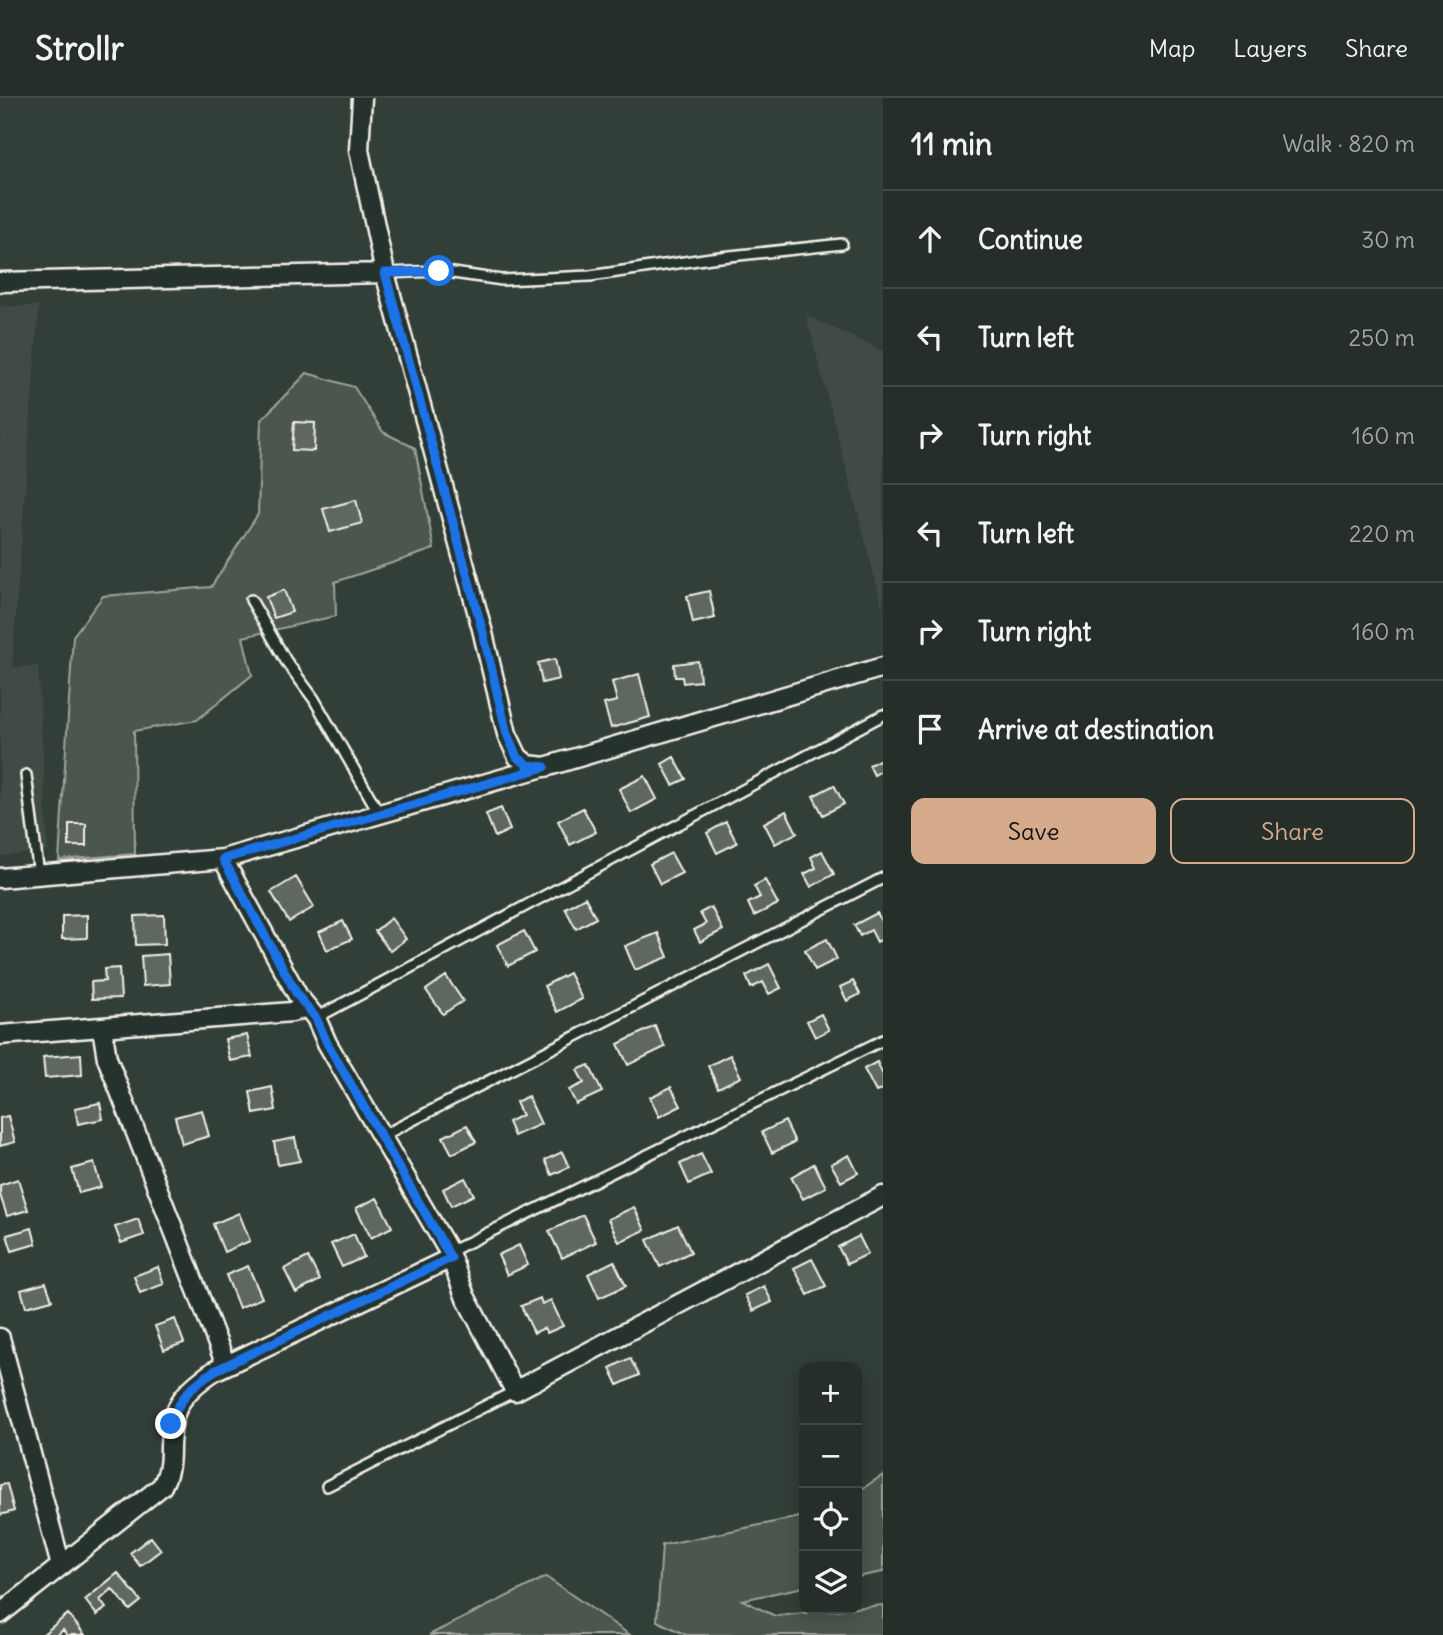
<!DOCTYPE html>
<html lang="en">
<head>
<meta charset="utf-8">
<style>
	:root { --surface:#262e2a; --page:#2e3632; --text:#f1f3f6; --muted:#a4a8a8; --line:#424a47; --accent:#d6ab8b }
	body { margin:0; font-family:Delius,sans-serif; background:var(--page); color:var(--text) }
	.controls { position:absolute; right:21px; bottom:21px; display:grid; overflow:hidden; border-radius:14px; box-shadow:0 4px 18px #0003 }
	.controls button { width:63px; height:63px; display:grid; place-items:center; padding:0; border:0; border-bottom:2px solid var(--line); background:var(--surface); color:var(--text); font:35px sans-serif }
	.stop { position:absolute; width:21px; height:21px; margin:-16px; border:5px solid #1a73e8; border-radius:50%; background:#fff }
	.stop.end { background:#1a73e8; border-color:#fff; box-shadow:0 2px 7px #0008 }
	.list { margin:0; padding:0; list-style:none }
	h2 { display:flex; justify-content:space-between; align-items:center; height:91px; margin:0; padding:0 28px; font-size:30px }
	h2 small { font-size:23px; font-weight:400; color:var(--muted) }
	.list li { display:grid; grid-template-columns:46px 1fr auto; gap:21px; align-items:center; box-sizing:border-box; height:98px; padding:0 28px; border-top:2px solid var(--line) }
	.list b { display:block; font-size:26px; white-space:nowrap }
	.list em { font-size:23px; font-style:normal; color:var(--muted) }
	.actions { display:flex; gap:14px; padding:21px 28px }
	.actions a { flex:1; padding:16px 0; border:2px solid var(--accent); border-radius:14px; text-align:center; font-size:24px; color:var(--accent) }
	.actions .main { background:var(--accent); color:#111 }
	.icon { flex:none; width:38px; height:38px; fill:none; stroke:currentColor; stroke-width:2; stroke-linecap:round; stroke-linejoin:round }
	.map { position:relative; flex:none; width:883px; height:1537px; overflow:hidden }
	header { display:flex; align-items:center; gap:42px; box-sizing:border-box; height:98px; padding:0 35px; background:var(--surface); border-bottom:2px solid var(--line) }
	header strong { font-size:33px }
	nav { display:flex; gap:38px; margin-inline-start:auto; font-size:24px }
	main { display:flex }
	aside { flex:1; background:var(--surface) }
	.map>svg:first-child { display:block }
	.built { fill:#404b44 }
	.green { fill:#4c564f; stroke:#a0a49c; stroke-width:2 }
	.building { fill:#5f6861; stroke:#f4f1e8; stroke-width:2 }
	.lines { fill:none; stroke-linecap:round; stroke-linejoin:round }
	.service-casing { stroke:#f4f1e8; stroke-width:14 }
	.minor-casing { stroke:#f4f1e8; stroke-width:23 }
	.service { stroke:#26332d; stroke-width:9 }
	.minor { stroke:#26332d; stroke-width:18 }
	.route { stroke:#1a73e8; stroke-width:9 }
</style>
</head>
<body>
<header>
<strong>Strollr</strong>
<nav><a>Map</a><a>Layers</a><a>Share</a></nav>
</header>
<main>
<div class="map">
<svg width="883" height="1537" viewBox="0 0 883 1537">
	<rect width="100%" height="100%" fill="#323e38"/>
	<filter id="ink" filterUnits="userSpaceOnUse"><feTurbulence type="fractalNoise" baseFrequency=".0143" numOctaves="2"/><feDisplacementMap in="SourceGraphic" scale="14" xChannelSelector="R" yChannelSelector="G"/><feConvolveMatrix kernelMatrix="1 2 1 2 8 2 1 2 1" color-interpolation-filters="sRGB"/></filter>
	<g filter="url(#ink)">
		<path class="built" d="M0 208H39L12 569 38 568 48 753 0 758Z
			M806 217 883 253V511Z"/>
		<path class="green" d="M307 275 354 289 383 334 415 350 434 451 335 484 336 518 243 539 252 577 197 622 134 633 135 756 59 762 73 538 103 498 211 489 258 416 261 322Z
			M883 1377V1474L857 1479V1394Z
			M804 1418V1489L742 1502 775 1518 883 1507V1537H686L657 1523 662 1447Z
			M546 1479 630 1537H429Z"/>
		<path class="building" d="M294 324 315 325 314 353 292 352Z
			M356 402 362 425 330 434 323 411Z
			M284 492 292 514 274 520 266 499Z
			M709 493 715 520 693 525 687 498Z
			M555 561 559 581 542 585 538 565Z
			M698 563 700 583 683 585 682 579H675L674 566Z
			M639 576 650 619 611 630 604 606 617 603 612 584Z
			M674 659 686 681 673 687 662 666Z
			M883 660V672L874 677 869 667Z
			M645 678 657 701 631 715 619 691Z
			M834 687 844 706 823 717 813 698Z
			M501 710 510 732 495 739 486 716Z
			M583 710 596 734 570 747 558 723Z
			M786 713 797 735 775 746 764 725Z
			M726 724 737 745 717 755 707 735Z
			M69 726H86V748H69Z
			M822 753 834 776 811 789 804 776 816 770 811 759Z
			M671 755 682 775 660 786 650 766Z
			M296 779 314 809 289 824 271 794Z
			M765 782 778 806 754 818 748 805 760 799 754 788Z
			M585 799 596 820 576 831 565 810Z
			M711 809 723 832 700 844 694 832 706 826 700 815Z
			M877 815 883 826V841L877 844 871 832 860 838 854 827Z
			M87 817V840L62 841V818Z
			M164 817 165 846 136 847 135 818Z
			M391 820 406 841 390 853 375 833Z
			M343 823 352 841 327 852 319 834Z
			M524 833 535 854 508 868 497 847Z
			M658 835 668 859 635 872 625 848Z
			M827 841 837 861 815 872 805 852Z
			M168 856 170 886 143 888 141 858Z
			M769 866 781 890 769 896 763 884 751 890 746 878Z
			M119 870 121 900 92 901 91 884 105 883 104 871Z
			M569 875 582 901 557 914 544 888Z
			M446 878 463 903 443 916 426 892Z
			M853 883 860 896 847 903 840 889Z
			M821 916 829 932 815 939 807 923Z
			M655 928 665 949 628 967 618 946Z
			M247 937 252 959 230 963 225 941Z
			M81 956 82 977 45 980 43 959Z
			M730 957 741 979 718 990 708 968Z
			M877 964 883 977V991L876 994 864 971Z
			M589 967 602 994 576 1006 569 992 584 985 577 972Z
			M272 989 276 1012 254 1016 250 994Z
			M671 989 681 1008 659 1019 650 999Z
			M528 998 541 1026 514 1038 508 1024 522 1017 516 1004Z
			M100 1005 103 1021 78 1026 75 1010Z
			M202 1012 209 1038 182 1046 175 1019Z
			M8 1018 15 1044 0 1048V1020Z
			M785 1023 795 1044 772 1055 762 1034Z
			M467 1027 476 1044 452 1056 443 1039Z
			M295 1040 300 1063 278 1067 274 1044Z
			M562 1054 569 1069 552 1077 545 1062Z
			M701 1056 711 1076 689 1086 680 1066Z
			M849 1057 858 1075 841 1084 831 1066Z
			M94 1065 101 1089 79 1095 72 1071Z
			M814 1066 826 1089 803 1101 791 1079Z
			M465 1080 474 1097 451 1108 443 1091Z
			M18 1081 28 1112 7 1118 0 1097V1087Z
			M377 1100 392 1129 371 1140 356 1110Z
			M634 1109 645 1132 619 1144 608 1121Z
			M239 1115 250 1143 224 1154 213 1126Z
			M583 1117 596 1144 562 1160 549 1133Z
			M138 1121 144 1137 121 1145 115 1129Z
			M678 1127 691 1154 660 1169 647 1142Z
			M32 1130 36 1146 12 1153 7 1137Z
			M354 1136 364 1159 342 1169 331 1146Z
			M859 1138 868 1156 847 1166 838 1149Z
			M519 1147 528 1167 507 1177 498 1157Z
			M308 1159 320 1182 296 1195 284 1171Z
			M812 1161 826 1188 808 1197 794 1170Z
			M614 1163 626 1188 599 1200 588 1176Z
			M248 1168 262 1200 239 1210 226 1177Z
			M158 1169 164 1186 140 1195 134 1178Z
			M46 1185 52 1202 26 1209 21 1192Z
			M764 1188 772 1204 753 1213 745 1197Z
			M540 1200 542 1206 551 1202 563 1228 547 1235 544 1230 534 1235 521 1208Z
			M175 1221 184 1245 164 1252 155 1228Z
			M630 1260 639 1277 618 1287 610 1270Z
			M7 1386 14 1413 0 1417V1387Z
			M151 1439 161 1452 140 1468 130 1455Z
			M118 1475 141 1503 130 1512 112 1491 100 1502 106 1510 97 1517 85 1502Z
			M68 1516 85 1537H67L63 1532 57 1537H42Z"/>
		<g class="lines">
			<defs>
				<path id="service" d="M385 175 439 173 502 182 590 178 711 160 842 146
					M251 502 286 563 314 601 379 715
					M26 677 39 777
					M316 920 883 617
					M382 1038 883 780
					M449 1154 883 942
					M327 1388 515 1293"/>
				<path id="minor" d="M362 0 359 52 385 175 482 531 507 636 518 659 528 667 545 669 883 569
					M0 184 385 175
					M223 761 298 898 316 920 327 945 449 1154 465 1198 515 1293 883 1098
					M0 780 223 761 543 669
					M102 930 107 960 226 1267
					M0 937 292 914 307 909
					M0 1240 61 1468
					M0 1516 162 1388C169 1375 170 1365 170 1350 171 1310 181 1295 214 1273L451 1160"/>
			</defs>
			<use href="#service" class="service-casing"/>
			<use href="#minor" class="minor-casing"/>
			<use href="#service" class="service"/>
			<use href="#minor" class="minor"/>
		</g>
	</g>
	<g class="lines" filter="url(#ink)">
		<path class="route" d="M171 1326C179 1300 192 1287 214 1273L451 1160 327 945 316 920 298 898 223 761 545 669 528 667 517 659 507 636 482 531 385 175 439 173"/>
	</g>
</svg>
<div class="controls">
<button>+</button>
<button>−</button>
<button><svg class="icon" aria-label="locate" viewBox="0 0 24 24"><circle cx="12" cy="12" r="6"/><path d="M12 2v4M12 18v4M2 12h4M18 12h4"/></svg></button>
<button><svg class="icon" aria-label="layers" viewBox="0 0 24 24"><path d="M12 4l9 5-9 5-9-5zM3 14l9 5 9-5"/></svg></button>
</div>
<div class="stop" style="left:439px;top:173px"></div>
<div class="stop end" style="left:171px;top:1326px"></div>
</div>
<aside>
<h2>11 min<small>Walk · 820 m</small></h2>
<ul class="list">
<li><svg class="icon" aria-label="ahead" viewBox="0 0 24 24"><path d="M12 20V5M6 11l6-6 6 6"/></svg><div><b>Continue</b></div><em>30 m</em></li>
<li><svg class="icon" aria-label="left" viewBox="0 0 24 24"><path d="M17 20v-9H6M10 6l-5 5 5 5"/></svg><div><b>Turn left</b></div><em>250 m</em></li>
<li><svg class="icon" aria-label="right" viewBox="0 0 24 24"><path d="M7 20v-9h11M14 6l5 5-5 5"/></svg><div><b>Turn right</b></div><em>160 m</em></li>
<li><svg class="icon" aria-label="left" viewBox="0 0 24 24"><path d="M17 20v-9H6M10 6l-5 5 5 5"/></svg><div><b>Turn left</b></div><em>220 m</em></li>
<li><svg class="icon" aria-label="right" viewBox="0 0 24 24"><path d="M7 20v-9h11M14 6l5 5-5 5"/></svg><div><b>Turn right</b></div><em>160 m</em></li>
<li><svg class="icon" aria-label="arrive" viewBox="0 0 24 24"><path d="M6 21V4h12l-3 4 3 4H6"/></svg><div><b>Arrive at destination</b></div></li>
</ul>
<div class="actions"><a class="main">Save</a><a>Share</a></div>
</aside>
</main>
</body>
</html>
